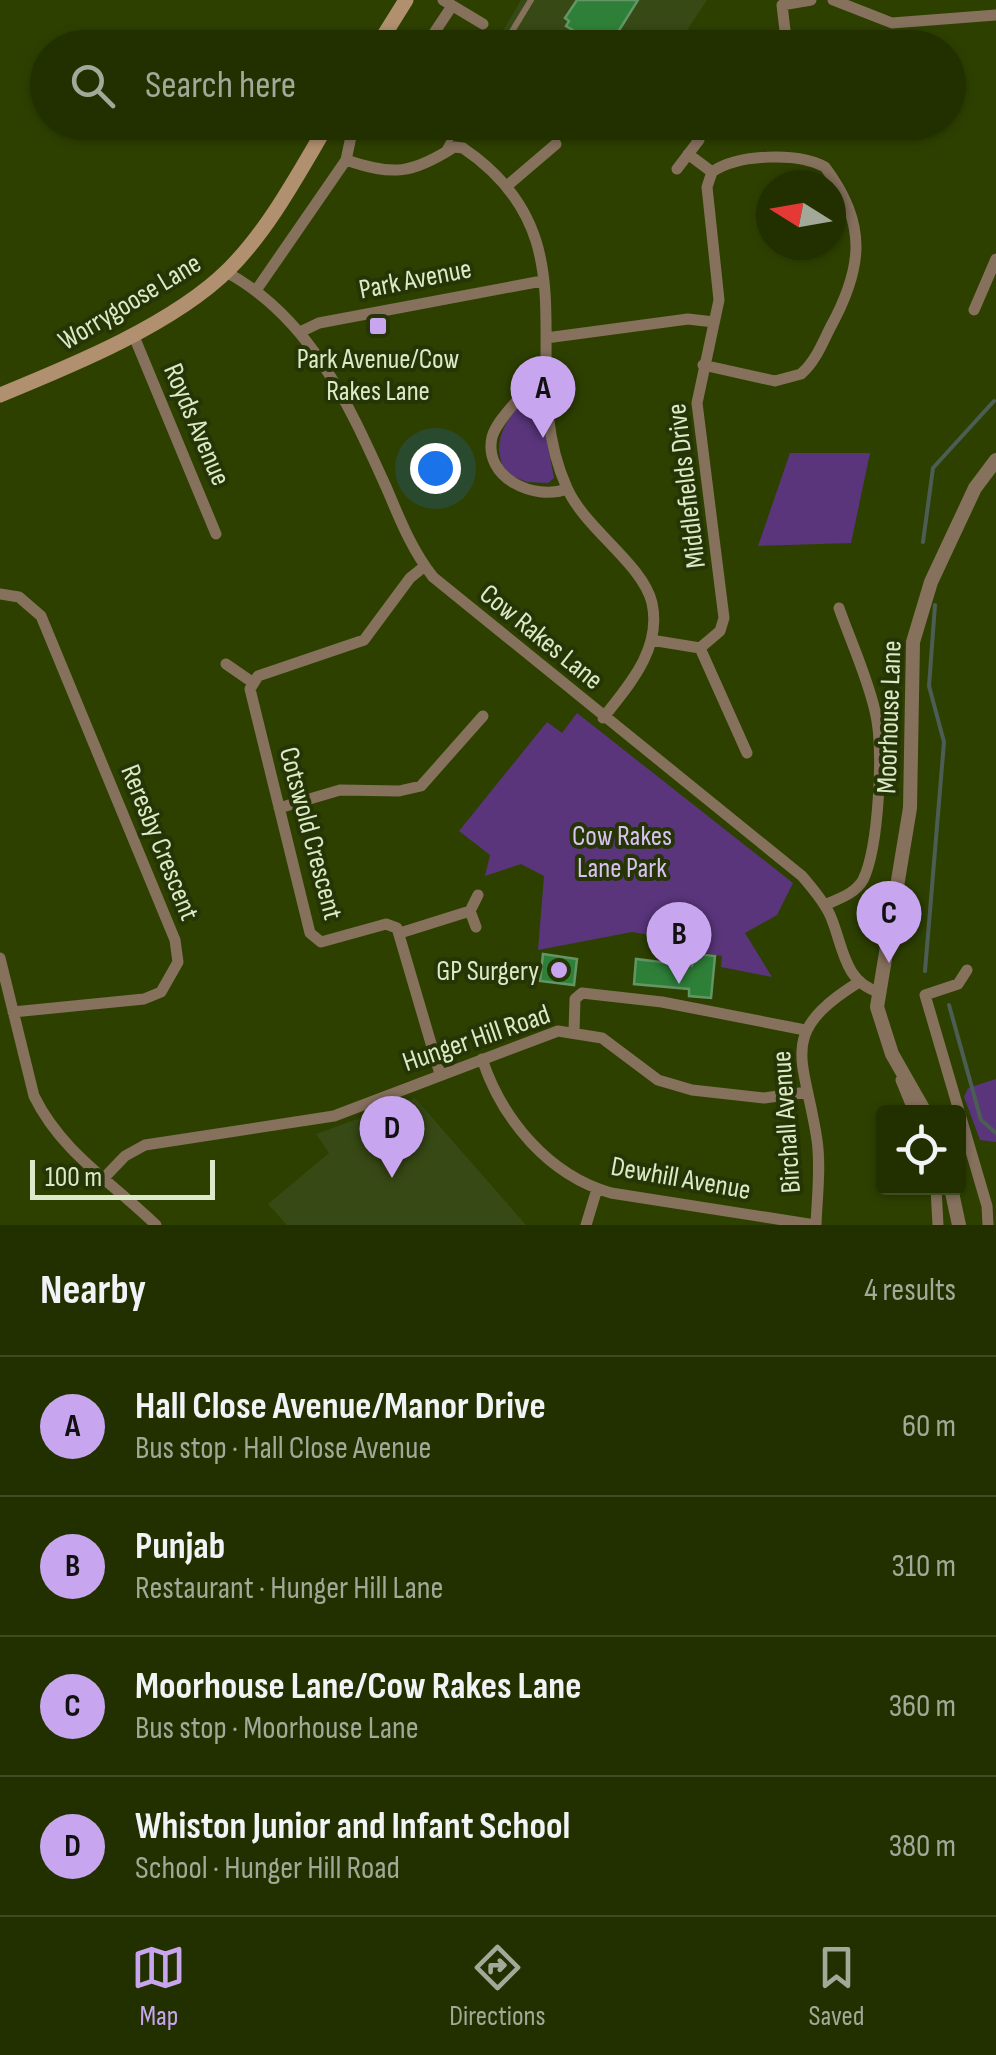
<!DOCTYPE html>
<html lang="en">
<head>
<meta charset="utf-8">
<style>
	:root { --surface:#223000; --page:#2a380a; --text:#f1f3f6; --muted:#a2a999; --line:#3f4b22; --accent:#c8a6ef }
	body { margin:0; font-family:"Sofia Sans Condensed",sans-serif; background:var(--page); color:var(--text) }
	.controls { position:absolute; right:30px; bottom:30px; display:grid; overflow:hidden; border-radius:10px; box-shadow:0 2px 8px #0004 }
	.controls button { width:90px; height:90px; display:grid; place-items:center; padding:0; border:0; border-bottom:2px solid var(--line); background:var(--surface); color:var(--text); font:50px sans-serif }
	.compass { position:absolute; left:756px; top:170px; width:90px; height:90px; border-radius:50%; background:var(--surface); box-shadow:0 2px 8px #0004; rotate:281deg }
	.scale { position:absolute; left:30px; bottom:25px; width:185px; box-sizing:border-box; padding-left:10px; border:5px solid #ddeaca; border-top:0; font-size:28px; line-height:35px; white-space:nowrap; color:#ddeaca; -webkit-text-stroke:8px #263505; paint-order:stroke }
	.you { position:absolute; left:435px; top:468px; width:35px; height:35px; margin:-25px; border:8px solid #fff; border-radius:50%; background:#1a73e8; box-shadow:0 0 0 15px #1a73e833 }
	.badge { display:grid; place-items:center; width:65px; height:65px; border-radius:50%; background:var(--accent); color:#111; font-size:32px; font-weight:700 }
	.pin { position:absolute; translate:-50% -82px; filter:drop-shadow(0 2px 5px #0008) }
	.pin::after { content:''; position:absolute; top:52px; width:35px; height:30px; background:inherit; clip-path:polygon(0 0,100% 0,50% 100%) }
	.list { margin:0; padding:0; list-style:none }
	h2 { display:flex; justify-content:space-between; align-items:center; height:130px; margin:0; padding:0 40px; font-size:42px }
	h2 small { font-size:32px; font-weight:400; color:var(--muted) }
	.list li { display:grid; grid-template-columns:65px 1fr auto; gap:30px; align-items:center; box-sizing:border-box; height:140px; padding:0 40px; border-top:2px solid var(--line) }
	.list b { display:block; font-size:38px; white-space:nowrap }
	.list p { margin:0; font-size:32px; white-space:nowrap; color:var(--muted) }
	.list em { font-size:32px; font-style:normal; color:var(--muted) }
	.icon { flex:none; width:55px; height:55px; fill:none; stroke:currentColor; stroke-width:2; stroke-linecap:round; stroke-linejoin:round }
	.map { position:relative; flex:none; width:996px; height:1225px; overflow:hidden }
	.search { position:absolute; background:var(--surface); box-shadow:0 2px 8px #0004; left:30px; right:30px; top:30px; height:110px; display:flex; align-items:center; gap:25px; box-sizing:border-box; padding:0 35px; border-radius:55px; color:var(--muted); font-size:38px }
	.sheet { height:690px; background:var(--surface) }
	nav { display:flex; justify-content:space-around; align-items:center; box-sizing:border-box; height:140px; border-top:2px solid var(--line); background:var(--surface); font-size:28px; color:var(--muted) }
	nav a { display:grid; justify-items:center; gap:5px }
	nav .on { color:var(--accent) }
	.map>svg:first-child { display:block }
	.built { fill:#374914 }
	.green { fill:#5a357c }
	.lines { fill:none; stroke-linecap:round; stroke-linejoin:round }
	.stream { stroke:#4c5e53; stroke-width:4 }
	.building { fill:#2e8038; stroke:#639565; stroke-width:2.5 }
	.service { stroke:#86715d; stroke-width:6 }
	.minor { stroke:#86715d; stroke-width:11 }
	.tertiary { stroke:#86715d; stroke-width:14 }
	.secondary { stroke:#b1906f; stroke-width:15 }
	.poi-dot { fill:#c8a6ef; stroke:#263505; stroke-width:4 }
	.labels { text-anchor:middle; stroke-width:8; stroke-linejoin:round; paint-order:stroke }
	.street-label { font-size:28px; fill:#ddeaca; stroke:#263505 }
	.poi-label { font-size:28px; fill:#ddeaca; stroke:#263505 }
	.park-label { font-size:28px; fill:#d8c3f0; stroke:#263505 }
</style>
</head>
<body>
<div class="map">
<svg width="996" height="1225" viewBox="0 0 996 1225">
	<rect width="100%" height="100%" fill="#2e4000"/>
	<path class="built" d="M521 0H707L676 47 493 48Z
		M415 1098 526 1225H287L268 1204 329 1153 316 1134Z"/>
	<path class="green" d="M536 384 554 478 548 483 527 482 507 474C485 437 514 413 536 384Z
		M790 453H870L851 543 758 546Z
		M577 713 793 883 777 915 745 933 772 977 721 967 722 956 694 951 696 942 632 932 538 950 544 876 521 864 485 876 490 855 459 831 547 722 562 733Z
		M996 1079V1142L980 1140 964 1097 968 1088Z"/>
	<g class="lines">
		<path class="stream" d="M923 542 933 468 994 401
			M925 971 944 742 929 686 935 605
			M949 1005 981 1120 996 1133"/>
	</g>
	<path class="building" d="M577 0H638L608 48H585L589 40 566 26 569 21 565 18Z
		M543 954 577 959 574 985 540 981Z
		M696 954 715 956 711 998 689 996V989L634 984 636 959 692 966Z"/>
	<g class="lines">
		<path class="service" d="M502 48 531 0
			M445 149 460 122"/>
		<path class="minor" d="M443 0 483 24
			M833 0 892 23 996 15
			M786 39 782 5 811 0
			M424 48 452 6
			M346 160C393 176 412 174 454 147L463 148C600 241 512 366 567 488 585 529 643 564 652 603 662 649 629 685 603 718
			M677 169 699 140
			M508 185 556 144
			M226 272C311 318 349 405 387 489 400 520 412 550 433 577L802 876C812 888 823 900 830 915 843 944 843 982 879 992
			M257 289 346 160 352 132 359 122
			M974 310 996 259
			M300 332 319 323 542 281
			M133 334 216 534
			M546 338 688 319 714 322
			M703 365 775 381 801 374C815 362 822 344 830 328 863 268 868 224 825 167 798 152 738 154 712 172
			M547 374C533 377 527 387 519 398 510 409 496 423 492 437 483 478 534 501 567 489
			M425 566 410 578 364 640 258 676 250 689 310 933 321 942 386 924 397 928 440 1074
			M0 594 19 597 41 616 175 940 178 962 161 992 144 999 13 1012
			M651 640 700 648 720 631 724 618 697 403 719 300 707 187 712 172 688 154
			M700 648 747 753
			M226 664 252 682
			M279 808 340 790 399 791 421 786 483 716
			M825 905C838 899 855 894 863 880 879 847 884 747 875 711 867 676 851 642 839 608
			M476 927 470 911 478 895
			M400 933 470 911
			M0 958 34 1096C62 1153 112 1182 156 1225
			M967 970 958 984 925 995 987 1206 988 1225
			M574 1032 575 999 582 993 662 1002 805 1030
			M482 1059C502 1119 548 1175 611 1193L815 1225
			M901 1080 914 1112
			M103 1179 125 1156 145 1145 334 1116 558 1031 602 1038 658 1080 692 1090 764 1098 807 1092
			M936 1188 938 1225
			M586 1225 597 1189
			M816 1225C817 1197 821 1168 817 1140 805 1058 775 1034 859 982"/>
		<path class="tertiary" d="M925 1112 892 1054 877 1007 910 808 913 642 931 582 975 488 996 460
			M951 1188 959 1225"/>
		<path class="secondary" d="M376 48 406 0
			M0 395C71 366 174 324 229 269 270 228 299 172 329 122"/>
	</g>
	<g class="poi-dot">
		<rect x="368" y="316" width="20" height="20" rx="5"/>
		<circle cx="559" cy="970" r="10"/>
	</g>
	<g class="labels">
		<g class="street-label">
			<text transform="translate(415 278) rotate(-11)" y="10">Park Avenue</text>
			<text transform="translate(129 301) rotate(-31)" y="10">Worrygoose Lane</text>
			<text transform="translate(198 424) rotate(67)" y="10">Royds Avenue</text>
			<text transform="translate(685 486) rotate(-97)" y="10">Middlefields Drive</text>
			<text transform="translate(542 636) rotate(39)" y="10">Cow Rakes Lane</text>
			<text transform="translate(888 717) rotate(-88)" y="10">Moorhouse Lane</text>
			<text transform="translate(312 833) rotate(75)" y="10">Cotswold Crescent</text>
			<text transform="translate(161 842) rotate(68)" y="10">Reresby Crescent</text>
			<text transform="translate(476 1037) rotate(-19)" y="10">Hunger Hill Road</text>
			<text transform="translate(785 1122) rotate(-94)" y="10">Birchall Avenue</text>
			<text transform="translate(681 1177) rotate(10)" y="10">Dewhill Avenue</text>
		</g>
		<g class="poi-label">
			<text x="378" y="368">Park Avenue/Cow<tspan x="378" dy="32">Rakes Lane</tspan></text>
			<text x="539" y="980" text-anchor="end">GP Surgery</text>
		</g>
		<g class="park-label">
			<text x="622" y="845">Cow Rakes<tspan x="622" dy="32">Lane Park</tspan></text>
		</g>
	</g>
</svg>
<div class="controls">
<button><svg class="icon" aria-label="locate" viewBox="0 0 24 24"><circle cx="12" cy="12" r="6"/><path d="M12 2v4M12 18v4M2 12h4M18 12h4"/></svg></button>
</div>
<svg class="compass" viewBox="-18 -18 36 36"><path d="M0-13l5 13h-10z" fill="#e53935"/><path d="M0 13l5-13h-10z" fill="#a2a999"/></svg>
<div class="scale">100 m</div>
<div class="you"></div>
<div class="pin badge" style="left:543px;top:438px">A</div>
<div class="pin badge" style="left:679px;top:984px">B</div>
<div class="pin badge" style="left:889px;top:963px">C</div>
<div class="pin badge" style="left:392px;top:1178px">D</div>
<div class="search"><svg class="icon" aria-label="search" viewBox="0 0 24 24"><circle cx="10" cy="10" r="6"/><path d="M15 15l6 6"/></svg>Search here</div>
</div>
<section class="sheet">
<h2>Nearby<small>4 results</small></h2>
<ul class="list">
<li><span class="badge">A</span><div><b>Hall Close Avenue/Manor Drive</b><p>Bus stop · Hall Close Avenue</p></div><em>60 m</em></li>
<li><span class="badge">B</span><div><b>Punjab</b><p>Restaurant · Hunger Hill Lane</p></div><em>310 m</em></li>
<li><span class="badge">C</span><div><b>Moorhouse Lane/Cow Rakes Lane</b><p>Bus stop · Moorhouse Lane</p></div><em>360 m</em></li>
<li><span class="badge">D</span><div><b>Whiston Junior and Infant School</b><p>School · Hunger Hill Road</p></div><em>380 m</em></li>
</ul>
</section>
<nav>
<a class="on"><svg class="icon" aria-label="map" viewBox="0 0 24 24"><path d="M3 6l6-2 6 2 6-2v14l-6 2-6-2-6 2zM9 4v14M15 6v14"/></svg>Map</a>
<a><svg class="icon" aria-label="directions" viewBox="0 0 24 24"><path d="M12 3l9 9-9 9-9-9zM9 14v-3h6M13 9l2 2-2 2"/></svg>Directions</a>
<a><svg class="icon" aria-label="saved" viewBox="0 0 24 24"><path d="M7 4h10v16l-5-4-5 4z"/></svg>Saved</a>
</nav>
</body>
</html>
